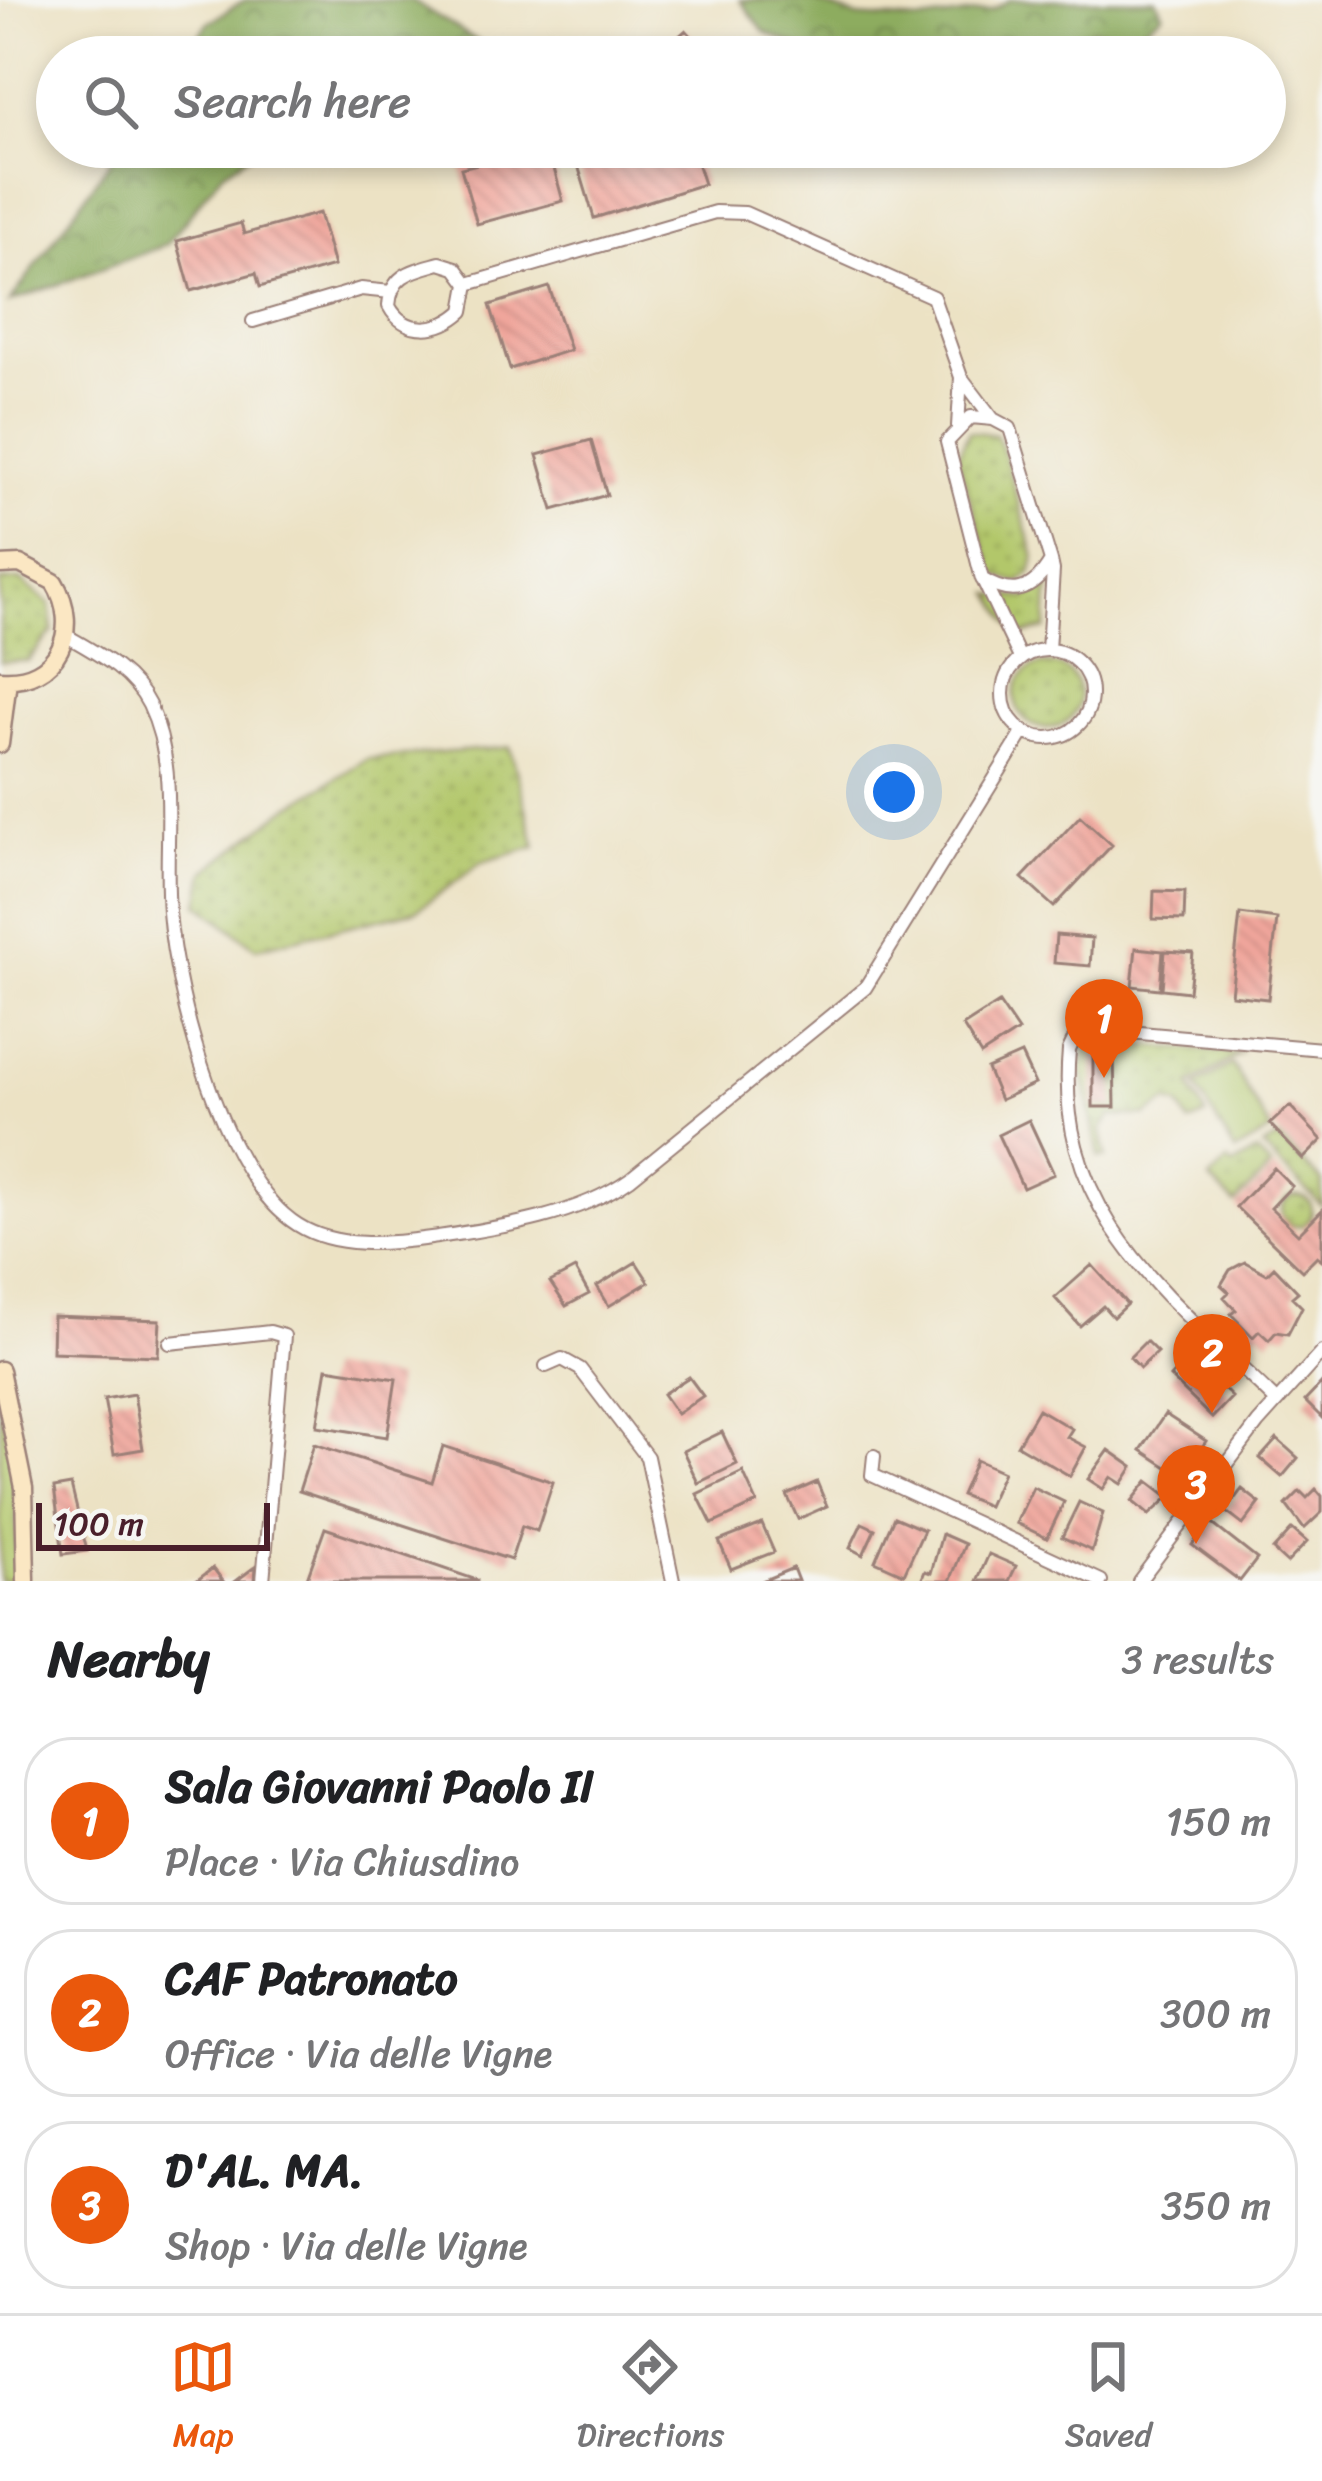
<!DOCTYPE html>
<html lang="en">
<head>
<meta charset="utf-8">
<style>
	:root { --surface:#fff; --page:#f6f6f6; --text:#202124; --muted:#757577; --line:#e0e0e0; --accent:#ea580c }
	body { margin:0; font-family:Sriracha,sans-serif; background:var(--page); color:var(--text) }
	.scale { position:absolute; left:36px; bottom:30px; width:234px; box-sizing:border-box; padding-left:12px; border:6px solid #4a1f2b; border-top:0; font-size:33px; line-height:42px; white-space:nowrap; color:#4a1f2b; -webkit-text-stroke:9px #f6f6f2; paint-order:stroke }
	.you { position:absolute; left:894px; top:792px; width:42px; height:42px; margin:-30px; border:9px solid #fff; border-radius:50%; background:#1a73e8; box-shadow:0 0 0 18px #1a73e833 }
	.badge { display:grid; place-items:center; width:78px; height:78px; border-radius:50%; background:var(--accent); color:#fff; font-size:39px; font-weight:700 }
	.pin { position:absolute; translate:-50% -99px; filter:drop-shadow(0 3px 6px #0008) }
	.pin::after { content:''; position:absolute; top:63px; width:42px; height:36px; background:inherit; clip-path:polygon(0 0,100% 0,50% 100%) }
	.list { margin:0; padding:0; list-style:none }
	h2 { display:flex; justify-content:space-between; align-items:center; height:156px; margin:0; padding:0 48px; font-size:51px }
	h2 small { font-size:39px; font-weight:400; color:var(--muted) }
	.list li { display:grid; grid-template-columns:78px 1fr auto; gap:36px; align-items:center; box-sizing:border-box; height:168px; margin:0 24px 24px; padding:0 24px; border:3px solid var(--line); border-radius:48px }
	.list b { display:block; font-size:45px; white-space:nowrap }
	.list p { margin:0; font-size:39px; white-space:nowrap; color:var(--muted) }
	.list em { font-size:39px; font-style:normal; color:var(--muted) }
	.icon { flex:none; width:66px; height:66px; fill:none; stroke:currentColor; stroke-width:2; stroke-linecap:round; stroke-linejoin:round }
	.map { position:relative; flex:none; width:1322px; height:1581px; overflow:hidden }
	.search { position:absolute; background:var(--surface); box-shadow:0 6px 18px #0003; left:36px; right:36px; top:36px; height:132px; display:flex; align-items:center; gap:30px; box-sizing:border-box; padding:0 42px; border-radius:66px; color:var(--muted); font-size:45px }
	.sheet { height:732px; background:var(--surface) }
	nav { display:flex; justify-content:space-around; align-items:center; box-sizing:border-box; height:168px; border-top:3px solid var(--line); background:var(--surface); font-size:33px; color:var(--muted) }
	nav a { display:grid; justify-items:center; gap:6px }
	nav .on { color:var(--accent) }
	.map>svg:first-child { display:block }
	.grass { fill:url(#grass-dots); stroke:#7e734b; stroke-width:3 }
	.forest { fill:url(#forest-crowns); stroke:#6c6645; stroke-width:3 }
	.park { fill:#b2c76b; stroke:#7e734b; stroke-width:3 }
	.building { fill:url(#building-back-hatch) }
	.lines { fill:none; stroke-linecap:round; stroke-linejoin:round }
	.street-casing { stroke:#9b8078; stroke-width:16 }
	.secondary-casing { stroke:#9b8078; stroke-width:21 }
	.street { stroke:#fff; stroke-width:12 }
	.secondary { stroke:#fbe7c3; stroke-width:16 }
</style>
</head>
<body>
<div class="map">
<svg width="1322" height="1581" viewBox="0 0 1322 1581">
	<defs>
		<pattern id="grass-dots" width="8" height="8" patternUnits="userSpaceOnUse" patternTransform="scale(3)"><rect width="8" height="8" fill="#b2c76b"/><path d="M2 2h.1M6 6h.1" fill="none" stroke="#9baa5d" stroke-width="1.8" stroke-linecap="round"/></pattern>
		<pattern id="forest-crowns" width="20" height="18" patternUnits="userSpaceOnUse" patternTransform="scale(3)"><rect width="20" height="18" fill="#8dac5f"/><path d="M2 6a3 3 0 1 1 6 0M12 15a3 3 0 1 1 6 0" fill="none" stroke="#758b4f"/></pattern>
		<pattern id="building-back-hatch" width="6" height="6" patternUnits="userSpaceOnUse" patternTransform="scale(3)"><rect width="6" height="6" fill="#f0a69b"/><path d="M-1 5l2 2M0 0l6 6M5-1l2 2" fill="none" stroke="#cf8e86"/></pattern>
	</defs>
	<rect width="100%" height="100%" fill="#f6f6f2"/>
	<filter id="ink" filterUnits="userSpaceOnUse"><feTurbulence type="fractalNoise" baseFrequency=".00833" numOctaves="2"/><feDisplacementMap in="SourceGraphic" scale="24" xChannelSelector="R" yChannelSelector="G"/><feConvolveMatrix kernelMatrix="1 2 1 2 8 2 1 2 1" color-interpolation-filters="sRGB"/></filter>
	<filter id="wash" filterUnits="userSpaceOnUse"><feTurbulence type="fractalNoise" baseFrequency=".004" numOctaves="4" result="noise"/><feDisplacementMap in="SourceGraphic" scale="48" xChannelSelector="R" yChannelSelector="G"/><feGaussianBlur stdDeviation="2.7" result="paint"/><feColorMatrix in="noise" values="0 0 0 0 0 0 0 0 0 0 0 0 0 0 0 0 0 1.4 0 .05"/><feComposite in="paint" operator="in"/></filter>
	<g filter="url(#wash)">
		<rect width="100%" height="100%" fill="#ece2c4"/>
		<path class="grass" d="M969 431 996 435 1001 445 1035 557 1031 574 1017 583 993 573 957 456Z
			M1049 578 1046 629 1018 636 992 594 1026 598Z
			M20 580 50 604 53 631 28 661 0 662V581Z
			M1015 696a32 32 0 1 1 64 0a32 32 0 1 1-64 0Z
			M510 747 536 847 482 862 417 910 256 948 199 904 205 872 283 811 367 759Z
			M1087 1040 1240 1054 1190 1085 1206 1116 1189 1123 1179 1105 1167 1102 1146 1116H1111L1101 1130 1106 1157H1099L1082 1070Z
			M1279 1139 1322 1181V1206L1262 1147Z
			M1256 1152 1271 1167 1235 1204 1210 1180 1228 1161 1233 1166Z
			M1282 1211a15 15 0 1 1 30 0a15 15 0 1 1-30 0Z"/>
		<path class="forest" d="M245 0H411L504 57H184L209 22Z
			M740 0H809L857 17 923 21 992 10 1010 0H1156L1163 13 1131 39 1094 29 1038 57H822L764 32Z
			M120 147H261L223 172 166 245 10 302Z"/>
		<path class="park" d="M1232 1064 1271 1131 1235 1152 1196 1086Z
			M0 1400 16 1468 17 1581H0Z"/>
		<g id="blocks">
			<path class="building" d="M686 30 695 40 679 54 670 44Z
				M714 42 727 57H696Z
				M548 147 563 201 477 224 461 168Z
				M627 147H692L704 184 594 218 577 162Z
				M782 147H805L812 151 800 170 777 155Z
				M319 213 334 266 260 287 256 273 191 291 177 241 241 223 244 234Z
				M549 287 570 350 510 369 490 305Z
				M591 440 607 495 553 510 537 455Z
				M1080 816 1112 845 1054 907 1022 878Z
				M1154 891 1185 892 1184 920 1153 919Z
				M1240 914 1277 919 1268 999 1231 995Z
				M1056 935 1092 938 1090 966 1054 963Z
				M1136 948 1163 951 1160 989 1132 986Z
				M1165 951 1193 953 1189 992 1162 989Z
				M999 1003 1018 1031 981 1055 963 1026Z
				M1114 1049 1115 1107H1093V1050Z
				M1021 1054 1035 1084 1000 1100 987 1069Z
				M1290 1106 1322 1140 1303 1159 1270 1124Z
				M1029 1120 1054 1174 1023 1188 998 1135Z
				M1274 1168 1292 1186 1271 1208 1298 1234 1322 1210V1260L1317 1256 1302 1271 1236 1207Z
				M636 1262 649 1282 609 1306 597 1286Z
				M1245 1262 1267 1274 1274 1267 1298 1292 1292 1297 1302 1307 1288 1334 1276 1332 1269 1340 1259 1331 1253 1337 1231 1314 1236 1310 1224 1297 1229 1292 1221 1285 1230 1270Z
				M1092 1265 1127 1304 1113 1317 1103 1306 1080 1326 1055 1298Z
				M575 1269 589 1294 566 1306 550 1282Z
				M53 1316 160 1320 158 1356 52 1352Z
				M1146 1341 1157 1352 1140 1368 1130 1357Z
				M1190 1356 1232 1397 1212 1418 1170 1377Z
				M327 1368 396 1379 387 1437 317 1426Z
				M689 1377 703 1396 677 1414 663 1394Z
				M1322 1383V1418L1305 1401Z
				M134 1394 143 1449 114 1454 104 1399Z
				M1038 1409 1072 1429 1067 1437 1086 1447 1070 1476 1017 1445Z
				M1165 1414 1206 1441 1182 1477 1141 1450Z
				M722 1432 737 1464 698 1483 683 1451Z
				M1277 1439 1298 1458 1282 1477 1260 1458Z
				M314 1444 432 1482 443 1446 553 1482 537 1531 522 1526 511 1560 299 1491Z
				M1109 1450 1133 1467 1122 1484 1111 1477 1103 1489 1088 1479Z
				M976 1460 1003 1472 988 1506 961 1495Z
				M743 1472 757 1503 712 1524 697 1494Z
				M1148 1481 1169 1497 1149 1515 1132 1501Z
				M817 1482 827 1506 798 1519 787 1495Z
				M71 1485 87 1551 63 1554 54 1488Z
				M1033 1487 1064 1502 1047 1538 1016 1523Z
				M1242 1489 1260 1503 1243 1525 1225 1511Z
				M1316 1489 1322 1496V1512L1304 1529 1286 1505 1300 1491 1307 1498Z
				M1079 1502 1103 1513 1092 1551 1062 1537Z
				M894 1517 924 1530 904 1574 875 1561Z
				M1210 1522 1257 1559 1240 1581 1192 1545Z
				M862 1523 875 1529 863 1555 850 1548Z
				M762 1524 774 1552 731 1569 719 1541Z
				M325 1528 477 1580V1581H306Z
				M1292 1529 1307 1542 1287 1563 1273 1550Z
				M942 1534 965 1544 950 1581H921L925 1571 931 1573Z
				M989 1554 1016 1566 1009 1581H977Z
				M256 1566 255 1581H236Z
				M213 1568 223 1581H196Z
				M793 1568 798 1581H762Z"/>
		</g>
	</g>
	<g filter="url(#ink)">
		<use href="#blocks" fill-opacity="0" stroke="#9b8078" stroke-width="3"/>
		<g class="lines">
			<defs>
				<path id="street" d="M440 263 456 268 468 284 463 311C440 332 405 336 389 306 391 274 412 271 440 263Z
					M468 284 715 212 745 213 933 297 961 377
					M253 321 361 289 391 292
					M958 426 961 377 993 419
					M983 580 1020 658
					M67 636C98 654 132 671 149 705 180 769 163 843 169 912 176 997 222 1177 298 1225 336 1249 388 1244 431 1238 497 1228 575 1218 630 1179L865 988 1023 733
					M1003 694a44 44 0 1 1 88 0a44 44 0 1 1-88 0Z
					M1048 650 1053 570 1051 561 1010 428 993 419 971 417 947 442 982 579C1012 598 1033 592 1051 561
					M170 1343 270 1332 284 1336 263 1581
					M546 1366 562 1359 580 1369 647 1457 673 1581
					M1276 1401C1170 1297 1054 1216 1069 1050L1076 1035 1095 1029 1322 1049
					M874 1456 872 1475 1101 1581
					M1139 1581 1258 1423 1322 1352"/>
				<path id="secondary" d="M0 565 20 564 54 582C82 628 59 684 0 679
					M0 744 8 680
					M0 1370 24 1488 26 1581"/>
			</defs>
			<use href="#street" class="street-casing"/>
			<use href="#secondary" class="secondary-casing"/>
			<use href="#street" class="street"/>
			<use href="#secondary" class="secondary"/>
		</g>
	</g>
</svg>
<div class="scale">100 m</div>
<div class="you"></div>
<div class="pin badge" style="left:1104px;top:1078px">1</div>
<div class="pin badge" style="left:1212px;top:1413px">2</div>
<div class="pin badge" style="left:1196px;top:1544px">3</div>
<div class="search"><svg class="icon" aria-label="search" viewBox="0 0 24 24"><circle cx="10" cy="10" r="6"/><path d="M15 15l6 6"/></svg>Search here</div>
</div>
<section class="sheet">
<h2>Nearby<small>3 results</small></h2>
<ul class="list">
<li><span class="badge">1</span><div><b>Sala Giovanni Paolo II</b><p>Place · Via Chiusdino</p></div><em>150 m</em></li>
<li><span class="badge">2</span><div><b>CAF Patronato</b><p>Office · Via delle Vigne</p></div><em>300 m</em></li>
<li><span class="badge">3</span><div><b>D'AL. MA.</b><p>Shop · Via delle Vigne</p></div><em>350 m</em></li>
</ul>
</section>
<nav>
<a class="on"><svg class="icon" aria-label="map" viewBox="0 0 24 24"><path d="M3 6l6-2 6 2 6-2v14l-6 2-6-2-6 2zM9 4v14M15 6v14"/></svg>Map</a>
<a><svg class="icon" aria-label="directions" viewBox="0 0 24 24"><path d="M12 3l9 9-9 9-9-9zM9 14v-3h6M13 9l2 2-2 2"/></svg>Directions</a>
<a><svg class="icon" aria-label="saved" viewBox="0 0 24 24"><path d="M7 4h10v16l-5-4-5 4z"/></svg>Saved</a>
</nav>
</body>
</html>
